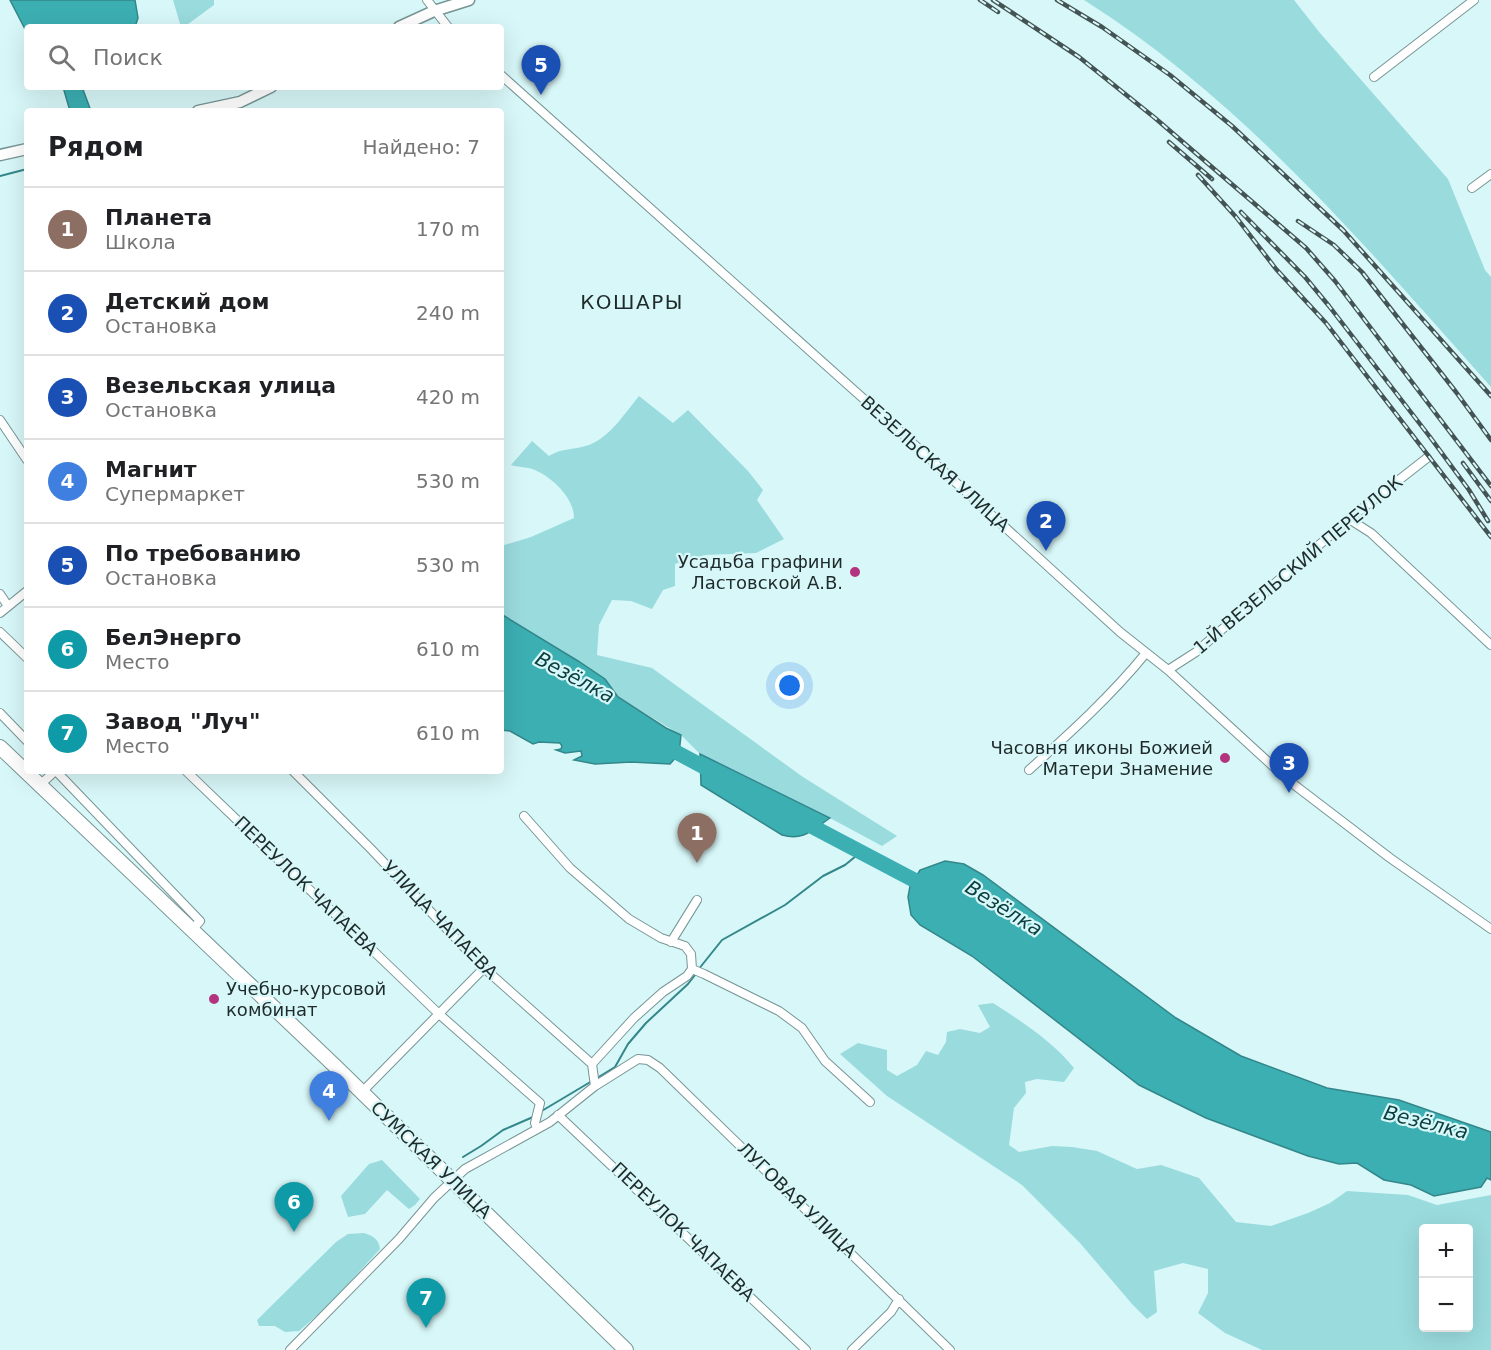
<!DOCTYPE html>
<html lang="ru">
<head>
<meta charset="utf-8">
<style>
	:root { --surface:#fff; --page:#f2f2f2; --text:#202124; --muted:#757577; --line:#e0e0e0; --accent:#b4337f }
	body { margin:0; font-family:"DejaVu Sans",sans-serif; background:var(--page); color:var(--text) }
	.controls { position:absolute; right:18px; bottom:18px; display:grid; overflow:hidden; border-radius:6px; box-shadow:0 6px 24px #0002 }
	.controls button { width:54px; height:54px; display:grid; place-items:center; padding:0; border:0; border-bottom:2px solid var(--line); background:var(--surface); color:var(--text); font:30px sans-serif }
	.you { position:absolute; left:790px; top:686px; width:21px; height:21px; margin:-15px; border:4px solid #fff; border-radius:50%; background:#1a73e8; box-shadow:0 0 0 9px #1a73e833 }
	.badge { display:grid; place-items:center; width:39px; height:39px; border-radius:50%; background:var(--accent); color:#fff; font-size:20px; font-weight:700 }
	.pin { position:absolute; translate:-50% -50px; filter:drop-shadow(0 2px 3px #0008) }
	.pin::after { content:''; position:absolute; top:32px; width:21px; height:18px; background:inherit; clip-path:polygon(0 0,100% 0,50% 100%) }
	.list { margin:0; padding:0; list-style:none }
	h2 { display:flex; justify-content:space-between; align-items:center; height:78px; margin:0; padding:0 24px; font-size:26px }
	h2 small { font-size:20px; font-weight:400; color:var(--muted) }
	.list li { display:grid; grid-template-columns:39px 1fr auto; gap:18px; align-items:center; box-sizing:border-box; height:84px; padding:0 24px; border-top:2px solid var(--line) }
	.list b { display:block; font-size:22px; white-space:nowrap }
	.list p { margin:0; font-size:20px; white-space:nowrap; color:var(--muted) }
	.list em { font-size:20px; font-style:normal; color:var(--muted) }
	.icon { flex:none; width:33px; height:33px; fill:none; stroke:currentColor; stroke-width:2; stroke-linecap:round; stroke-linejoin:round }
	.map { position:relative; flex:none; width:1491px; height:1350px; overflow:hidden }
	.search { position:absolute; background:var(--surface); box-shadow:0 6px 24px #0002; left:24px; top:24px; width:480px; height:66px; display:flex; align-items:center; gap:15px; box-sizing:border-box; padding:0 21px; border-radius:6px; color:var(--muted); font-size:22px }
	.panel { position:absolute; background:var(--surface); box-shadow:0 6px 24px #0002; left:24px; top:108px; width:480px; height:666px; border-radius:6px }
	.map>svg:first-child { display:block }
	.green { fill:#9adbde; fill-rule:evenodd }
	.water { fill:#3cafb3; stroke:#33878a; stroke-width:1.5 }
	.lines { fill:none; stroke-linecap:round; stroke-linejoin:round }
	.stream { stroke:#33878a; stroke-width:2 }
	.river { stroke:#3cafb3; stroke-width:15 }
	.minor-casing { stroke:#789595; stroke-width:10 }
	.tertiary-casing { stroke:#789595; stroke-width:13 }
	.primary-casing { stroke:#789595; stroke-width:16 }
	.minor { stroke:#fff; stroke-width:8 }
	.tertiary { stroke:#fff; stroke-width:10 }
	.primary { stroke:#fff; stroke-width:14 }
	.rail-casing { stroke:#445353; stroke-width:4.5 }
	.rail { stroke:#d8f7f8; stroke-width:2; stroke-dasharray:7; stroke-linecap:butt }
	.poi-dot { fill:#b4337f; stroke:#d8f7f8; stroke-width:2 }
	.labels { text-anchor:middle; stroke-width:4.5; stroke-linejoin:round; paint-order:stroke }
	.street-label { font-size:18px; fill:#1f2a2a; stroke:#d8f7f8 }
	.poi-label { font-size:18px; fill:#1f2a2a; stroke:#d8f7f8; text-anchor:end }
	.neighbourhood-label { font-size:20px; letter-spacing:1.5px; fill:#1f2a2a; stroke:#d8f7f8 }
	.water-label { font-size:20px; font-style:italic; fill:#0a3f41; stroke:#d8f7f8 }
</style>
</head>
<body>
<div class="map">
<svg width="1491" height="1350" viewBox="0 0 1491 1350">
	<rect width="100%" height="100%" fill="#d8f7f8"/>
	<path class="green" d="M173 0H214V5L184 27H181Z
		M1084 0H1294L1320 33 1448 179 1485 270 1491 277V387C1367 248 1243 100 1084 0Z
		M639 396 673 423 688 410 748 471 763 490 757 500 784 539 756 553 705 555 675 564V586L663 590 652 609 631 601 612 600 599 625 597 655 652 668 803 777 897 836 882 846 830 818 700 754 681 735 618 697 605 679 501 614V546L531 537 574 518C574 498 553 478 535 470 528 467 518 467 511 465L532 441 549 456C561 448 575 450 589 445 610 437 625 413 639 396Z
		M993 1003C1021 1021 1053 1042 1074 1068L1064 1082 1037 1079 1025 1082 1026 1093 1014 1108 1009 1145 1019 1152 1052 1146 1072 1147 1097 1151 1137 1169 1161 1165 1199 1178 1236 1222 1271 1226 1308 1213 1330 1203 1347 1191 1408 1195 1437 1205 1491 1195V1350H1262L1225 1333 1198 1313 1208 1293V1269L1183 1263 1154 1271 1157 1312 1147 1319 1132 1304 1080 1243 1022 1185 887 1096 840 1054 858 1043 887 1050V1070L897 1076 917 1065 926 1051 938 1055 946 1042 947 1032 960 1029 980 1033 990 1027 978 1005ZM1424 1228H1468V1328H1424Z
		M382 1160 420 1199 415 1205 409 1209 387 1190 365 1214 348 1217 341 1196 369 1164Z
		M364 1233C373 1236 379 1239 380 1249L329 1305 299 1331 285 1332 275 1326H259L257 1320 336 1242 348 1234Z"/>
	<path class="water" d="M10 0H135L138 18 135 27H27V33Z
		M63 87H82L91 111H70Z
		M501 614 578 661 605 679 618 697 666 728 681 735 679 754 670 764 631 762 595 764 574 760 582 756 581 751 565 753 556 750 561 749 562 746 560 743 539 742 533 744 510 731 501 730Z
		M700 754 830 818C812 830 804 841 782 835L701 785Z
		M945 861 964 864 983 875 1176 1018 1241 1056 1327 1088 1399 1100 1491 1132V1180L1487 1178 1481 1187 1434 1196 1411 1185 1384 1180 1357 1163 1339 1164 1308 1156 1206 1118 1139 1085 972 956 920 925 911 915 908 897 910 886 920 870Z"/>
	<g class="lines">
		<path class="stream" d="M0 176 27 169
			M698 970 722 940 785 905 823 876 845 865 861 852
			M597 1078 615 1067 628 1044 646 1023 688 984 695 975
			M540 1112 592 1081
			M463 1157 481 1146 503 1130 533 1117"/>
		<path class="river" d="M661 744 717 774
			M798 819 931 889"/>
		<defs>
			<path id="minor" d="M427 0 448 27
				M501 75 884 417 1120 632 1168 670 1288 780 1390 858 1491 929
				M1374 77 1474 0
				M1472 188 1491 174
				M0 420 27 460
				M1349 519 1371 533 1491 645
				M0 594 8 606
				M0 613 27 591
				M0 632 27 658
				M1168 670 1196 652 1349 519 1427 458
				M0 713 27 741
				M1029 770C1070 733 1111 696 1146 653
				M56 771 200 921 192 930
				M186 771 439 1014 540 1103 535 1123 537 1129
				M293 771 371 849 484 968 592 1064
				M41 784 55 771
				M524 816 570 868 629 919 661 938 685 946 691 954 692 969 687 976 663 992 634 1018 592 1064
				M671 942 697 900
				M692 969 704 974 779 1011 802 1028 825 1061 870 1102
				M592 1064 595 1086
				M362 1092 484 968
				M558 1115 806 1350
				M290 1350 399 1239 434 1198 465 1169 550 1122 595 1086 638 1059 648 1060 660 1068 950 1350
				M852 1350 891 1312 899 1299"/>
			<path id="tertiary" d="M399 27 434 11 469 0
				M198 111 240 102 271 87
				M0 155 27 149"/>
			<path id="primary" d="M0 747 336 1067 626 1350"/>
		</defs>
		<use href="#minor" class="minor-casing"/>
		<use href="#tertiary" class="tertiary-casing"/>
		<use href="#primary" class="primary-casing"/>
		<use href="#minor" class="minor"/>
		<use href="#tertiary" class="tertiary"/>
		<use href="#primary" class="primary"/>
		<defs>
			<path id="rail" d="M980 0 998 12
				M993 0 1079 57 1155 118 1306 248 1335 281 1491 486
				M1057 0 1102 27 1170 75 1232 126 1343 230 1491 396
				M1169 142 1212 179
				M1198 175 1236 217 1276 269 1326 323 1491 537
				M1241 212 1305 277 1329 306 1430 437 1469 490 1488 521
				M1298 221 1334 245 1362 272 1456 392 1491 440
				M1463 463 1491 501"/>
		</defs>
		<use href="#rail" class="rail-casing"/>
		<use href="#rail" class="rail"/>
	</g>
	<g class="poi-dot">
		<circle cx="855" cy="572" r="6"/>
		<circle cx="1225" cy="758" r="6"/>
		<circle cx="214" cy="999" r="6"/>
	</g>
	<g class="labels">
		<g class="street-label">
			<text transform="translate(935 464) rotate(42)" y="6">ВЕЗЕЛЬСКАЯ УЛИЦА</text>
			<text transform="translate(1298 565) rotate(-40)" y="6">1-Й ВЕЗЕЛЬСКИЙ ПЕРЕУЛОК</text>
			<text transform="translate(306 886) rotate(44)" y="6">ПЕРЕУЛОК ЧАПАЕВА</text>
			<text transform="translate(440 920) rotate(46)" y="6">УЛИЦА ЧАПАЕВА</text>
			<text transform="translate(431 1160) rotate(44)" y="6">СУМСКАЯ УЛИЦА</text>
			<text transform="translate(797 1200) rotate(44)" y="6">ЛУГОВАЯ УЛИЦА</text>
			<text transform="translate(683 1232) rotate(44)" y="6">ПЕРЕУЛОК ЧАПАЕВА</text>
		</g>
		<g class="poi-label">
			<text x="843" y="568">Усадьба графини<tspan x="843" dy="21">Ластовской А.В.</tspan></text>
			<text x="1213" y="754">Часовня иконы Божией<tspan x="1213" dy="21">Матери Знамение</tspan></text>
			<text x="226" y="995" text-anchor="start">Учебно-курсовой<tspan x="226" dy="21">комбинат</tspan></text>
		</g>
		<g class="neighbourhood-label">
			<text x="632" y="309">КОШАРЫ</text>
		</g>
		<g class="water-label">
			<text transform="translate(575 677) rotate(28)" y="7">Везёлка</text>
			<text transform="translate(1004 908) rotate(32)" y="7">Везёлка</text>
			<text transform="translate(1426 1122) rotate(14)" y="7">Везёлка</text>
		</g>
	</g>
</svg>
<div class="controls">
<button>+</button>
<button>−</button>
</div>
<div class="you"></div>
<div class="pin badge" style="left:697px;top:863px;background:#8d6e63">1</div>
<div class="pin badge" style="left:1046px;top:551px;background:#1a4fb4">2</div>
<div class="pin badge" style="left:1289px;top:793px;background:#1a4fb4">3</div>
<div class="pin badge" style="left:329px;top:1121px;background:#3f7fe0">4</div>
<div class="pin badge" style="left:541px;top:95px;background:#1a4fb4">5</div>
<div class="pin badge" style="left:294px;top:1232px;background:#0f9aa8">6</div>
<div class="pin badge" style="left:426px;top:1328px;background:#0f9aa8">7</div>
<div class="search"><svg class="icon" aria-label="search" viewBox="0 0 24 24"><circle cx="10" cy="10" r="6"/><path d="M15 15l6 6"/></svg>Поиск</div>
<section class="panel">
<h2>Рядом<small>Найдено: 7</small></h2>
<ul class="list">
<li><span class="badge" style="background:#8d6e63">1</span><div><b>Планета</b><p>Школа</p></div><em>170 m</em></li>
<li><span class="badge" style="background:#1a4fb4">2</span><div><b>Детский дом</b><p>Остановка</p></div><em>240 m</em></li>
<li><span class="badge" style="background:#1a4fb4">3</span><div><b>Везельская улица</b><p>Остановка</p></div><em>420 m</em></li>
<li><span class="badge" style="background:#3f7fe0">4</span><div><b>Магнит</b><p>Супермаркет</p></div><em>530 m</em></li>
<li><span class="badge" style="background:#1a4fb4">5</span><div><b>По требованию</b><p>Остановка</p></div><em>530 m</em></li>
<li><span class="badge" style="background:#0f9aa8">6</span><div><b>БелЭнерго</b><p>Место</p></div><em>610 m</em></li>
<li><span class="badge" style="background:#0f9aa8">7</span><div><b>Завод &quot;Луч&quot;</b><p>Место</p></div><em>610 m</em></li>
</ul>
</section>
</div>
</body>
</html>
